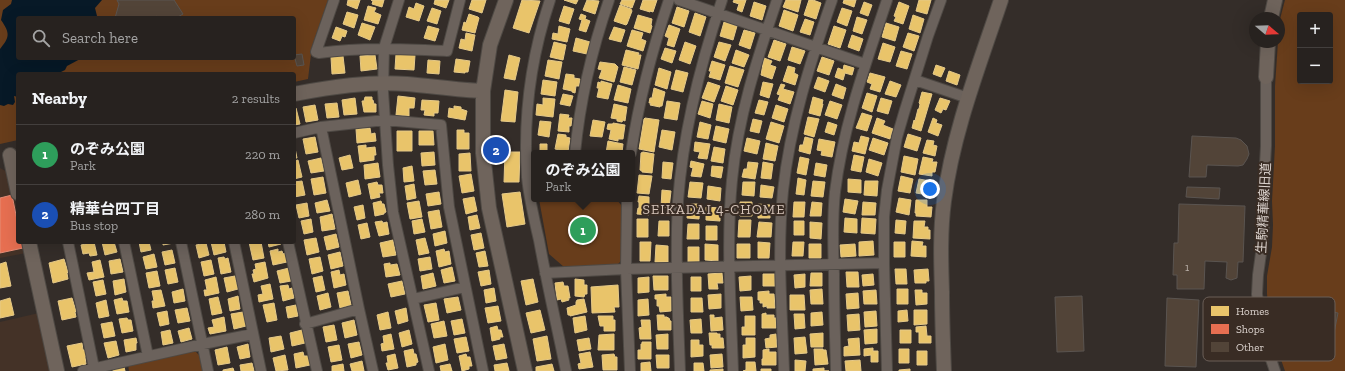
<!DOCTYPE html>
<html lang="en">
<head>
<meta charset="utf-8">
<style>
	:root { --surface:#27221f; --page:#2f2a28; --text:#f1f3f6; --muted:#a4a4a4; --line:#433f3d; --accent:#1a73e8 }
	body { margin:0; font-family:"Zilla Slab","Noto Sans JP",serif; background:var(--page); color:var(--text) }
	.controls { position:absolute; right:12px; top:12px; display:grid; overflow:hidden; border-radius:4px; box-shadow:0 4px 16px #0002 }
	.controls button { width:36px; height:36px; display:grid; place-items:center; padding:0; border:0; border-bottom:1px solid var(--line); background:var(--surface); color:var(--text); font:20px sans-serif }
	.compass { position:absolute; left:1249px; top:12px; width:36px; height:36px; border-radius:50%; background:var(--surface); box-shadow:0 4px 16px #0002; rotate:109deg }
	.you { position:absolute; left:930px; top:189px; width:14px; height:14px; margin:-10px; border:3px solid #fff; border-radius:50%; background:#1a73e8; box-shadow:0 0 0 6px #1a73e833 }
	.badge { display:grid; place-items:center; width:26px; height:26px; border-radius:50%; background:var(--accent); color:#fff; font-size:13px; font-weight:700 }
	.pin { position:absolute; translate:-50% -50%; border:2px solid #fff; box-shadow:0 1px 4px #0006 }
	.popup { position:absolute; left:531px; top:150px; width:104px; height:52px; box-sizing:border-box; display:grid; place-content:center; border-radius:4px; background:var(--surface); filter:drop-shadow(0 1px 3px #0005); font-size:13px; white-space:nowrap; color:var(--muted) }
	.popup b { font-size:15px; color:var(--text) }
	.popup::after { content:''; position:absolute; left:50%; top:100%; margin-left:-8px; border:8px solid transparent; border-top-color:var(--surface) }
	.list { margin:0; padding:0; list-style:none }
	h2 { display:flex; justify-content:space-between; align-items:center; height:52px; margin:0; padding:0 16px; font-size:17px }
	h2 small { font-size:13px; font-weight:400; color:var(--muted) }
	.list li { display:grid; grid-template-columns:26px 1fr auto; gap:12px; align-items:center; box-sizing:border-box; height:60px; padding:0 16px; border-top:1px solid var(--line) }
	.list b { display:block; font-size:15px; white-space:nowrap }
	.list p { margin:0; font-size:13px; white-space:nowrap; color:var(--muted) }
	.list em { font-size:13px; font-style:normal; color:var(--muted) }
	.icon { flex:none; width:22px; height:22px; fill:none; stroke:currentColor; stroke-width:2; stroke-linecap:round; stroke-linejoin:round }
	.map { position:relative; flex:none; width:1345px; height:371px; overflow:hidden }
	.search { position:absolute; background:var(--surface); box-shadow:0 4px 16px #0002; left:16px; top:16px; width:280px; height:44px; display:flex; align-items:center; gap:10px; box-sizing:border-box; padding:0 14px; border-radius:4px; color:var(--muted); font-size:15px }
	.panel { position:absolute; background:var(--surface); box-shadow:0 4px 16px #0002; left:16px; top:72px; width:280px; height:172px; border-radius:4px }
	.map>svg:first-child { display:block }
	.built { fill:#443227 }
	.green { fill:#683d1b; fill-rule:evenodd }
	.water { fill:#071927 }
	.homes { fill:#e9c46a; stroke:#e5c988 }
	.shops { fill:#e76f51; stroke:#e48d77 }
	.building { fill:#524438; stroke:#5a5450 }
	.lines { fill:none; stroke-linecap:round; stroke-linejoin:round }
	.street-casing { stroke:#4e4944; stroke-width:12 }
	.secondary-casing { stroke:#4e4944; stroke-width:16 }
	.street { stroke:#6b625c; stroke-width:10 }
	.secondary { stroke:#6f645c; stroke-width:14 }
	.labels { text-anchor:middle; stroke-width:4; stroke-linejoin:round; paint-order:stroke }
	.number-label { font-size:11px; fill:#bab0a9 }
	.street-label { font-size:13px; fill:#ddd4cf; stroke:#392c24 }
	.neighbourhood-label { font-size:14px; letter-spacing:1px; fill:#d5c4b9; stroke:#392c24 }
	.key { fill:#392c24; stroke:#6a5e57; stroke-width:1 }
	.key-label { font-size:11px; fill:#ddd4cf }
</style>
</head>
<body>
<div class="map">
<svg width="1345" height="371" viewBox="0 0 1345 371">
	<rect width="100%" height="100%" fill="#342d29"/>
	<path class="built" d="M0 168 9 173 18 216V242H24L26 253 0 258Z
		M39 313 51 371H0V322Z"/>
	<path class="green" d="M0 0H328L312 46 308 79 294 82V74H18V140L0 144ZM18 18H294V58H18Z
		M1285 0H1345V371H1285L1271 331 1267 294V276L1272 247 1273 225 1272 201 1275 146V86L1278 42H1279V23ZM1300 15H1330V81H1300Z
		M539 199H616L622 206 621 261 618 264 564 267 549 254Z
		M194 350 199 355 203 371H129L128 365Z"/>
	<path class="water" d="M12 0H102L95 8 97 16 100 18H18V58H82L67 66 65 70 57 74H18V97L14 96 15 102 13 105 8 104 4 106 0 105V49C10 37 10 33 1 20L3 10 11 4Z"/>
	<path class="homes" d="M348 0H360L357 9 347 5Z
		M371 0H384L382 7 372 4 373 1Z
		M435 0H449L446 8 434 4Z
		M472 0H486L482 13 469 9Z
		M522 0 540 1 529 33 513 28Z
		M564 0H578L576 4Z
		M587 0 599 1 595 14 583 10Z
		M622 0H635L632 8 620 4Z
		M643 0H657L653 12 650 11V12L640 9Z
		M734 0H746L742 12 737 10 739 4 733 2Z
		M786 0H801L798 12 783 7Z
		M809 0H813L821 3 816 19 804 15Z
		M844 0H856L854 7 843 3Z
		M919 0H931L927 14 916 11Z
		M754 2 766 6 762 20 750 16Z
		M864 2 872 5 868 16 860 13Z
		M899 2 909 6 903 24 894 21 896 17 894 16Z
		M416 3 424 6 419 21 406 17 409 7 414 9Z
		M620 5 631 9 632 11 627 24 626 25 614 21Z
		M368 6 376 8 374 12 381 15 378 24 364 20Z
		M564 6 574 9 569 24 559 21Z
		M677 7 689 11 684 27 672 23Z
		M432 8 441 11 437 24 427 21Z
		M842 8 852 11 847 26 837 22Z
		M784 10 798 15 793 31 779 26Z
		M347 12 358 15 354 28 343 24Z
		M695 13 706 17 700 36 689 32Z
		M469 14 478 17 479 18 475 33 462 30 464 22 466 23Z
		M581 14 586 16 585 19 590 21 586 32 579 30 582 20 579 19Z
		M638 15 652 19 651 25 652 26 650 33 634 28Z
		M913 15 924 19 920 33 909 29Z
		M857 17 867 20 862 34 853 31Z
		M805 19 814 22 810 35 800 32Z
		M724 22 737 26 733 40 720 36Z
		M362 23 375 27 370 40 358 35Z
		M886 23 899 27 895 41 882 37Z
		M669 25 680 29 674 47 667 45 669 38 665 36Z
		M428 26 439 29 435 41 424 38Z
		M559 26 570 29 567 42 552 39 553 33 558 34Z
		M834 26 846 30 840 48 828 44Z
		M336 27 347 31 345 37 342 36 340 41 332 38Z
		M614 27 625 30 621 42 609 39Z
		M632 30 643 33 641 39 646 41 643 51 627 46Z
		M744 30 755 33 750 49 739 45Z
		M466 33 475 35 472 51 459 48 461 39 465 40Z
		M908 33 919 36 914 51 903 47Z
		M852 35 863 39 859 51 848 47Z
		M576 38 590 42 587 54 573 51Z
		M774 40 786 44 780 61 768 57Z
		M554 42 566 45 563 60 550 57Z
		M685 42 696 46 690 64 679 60Z
		M719 42 731 45 725 61 714 57Z
		M883 43 895 47 890 62 878 59Z
		M792 47 805 51 800 64 788 60Z
		M665 48 676 51 672 63 661 59Z
		M626 50 639 53 638 55H641L638 69 622 65Z
		M736 50 749 55 744 67 732 63Z
		M901 51 912 54 907 69 896 66Z
		M396 54 415 55 414 70 395 69Z
		M375 55 377 69 361 71 360 56Z
		M509 55 520 58 515 80 504 78Z
		M343 56 345 73 332 74 331 57Z
		M822 57 834 61 829 75 817 71Z
		M764 58 772 61 770 65 776 67 772 79 761 75Z
		M456 59 470 61 468 72H465V73L454 72Z
		M428 60 440 61 439 74 427 73Z
		M548 60 562 62 559 79 545 76Z
		M712 61 725 65 720 80 709 77 711 71H709Z
		M600 62 615 64 618 67 614 82 599 78 602 70 598 69Z
		M844 65 854 68 852 75 845 73 843 80 835 77 838 68 843 70Z
		M936 65 945 68 941 77 933 74Z
		M730 66 744 70 738 87 725 83Z
		M788 66 795 68 794 73 798 75 795 85 783 81Z
		M624 67 636 70 632 85 620 82Z
		M659 68 671 72 667 89 655 85Z
		M676 70 688 73 683 92 671 89Z
		M949 71 960 75 957 85 946 81Z
		M870 73 885 77 880 92 870 89 872 84 867 82Z
		M566 74 574 75V78L580 79 579 86H576L575 93 572 92V91L563 89Z
		M818 77 829 81 825 92 814 88Z
		M543 80 557 82 555 96 541 94Z
		M601 81 612 84 608 99 597 97 599 88H597L598 82 601 83Z
		M890 81 901 85 896 97 885 94Z
		M708 82 720 86 714 102 702 98Z
		M763 82 773 84 769 98 760 95Z
		M781 84 785 85 783 89 794 92 790 104 778 100 780 95 777 94Z
		M836 84 846 88 843 99 832 95Z
		M618 85 631 89 628 103 614 100Z
		M726 86 738 90 733 105 721 101Z
		M654 88 665 92 662 106H660V107L650 105 651 103H649L650 98H652Z
		M505 90 518 92 515 122 501 121Z
		M922 92 932 94 921 131 912 128 914 120 915 121 918 109H919L920 104 919 103Z
		M867 93 877 96 872 112 862 108Z
		M563 94 573 96 570 106 560 104Z
		M398 96 415 98 414 108H409V116L396 115Z
		M365 97H372V100H373L374 104H376V112H364L362 101H364Z
		M813 97 823 100 822 104H823L820 116 809 113Z
		M355 98 357 114 344 115 342 100Z
		M543 98 555 99 553 117 536 115 537 104 543 105Z
		M881 98 892 101 888 114 877 111Z
		M940 98 950 101 946 110 943 109 941 113 935 110Z
		M422 100 439 101 438 113H434V116L424 115 425 110H421Z
		M759 100 768 102 764 115 755 113Z
		M667 101 680 103 677 120 664 118Z
		M702 101 713 104 710 118 698 114Z
		M830 101 842 105 837 119 825 115Z
		M337 103 339 117 327 118 325 104Z
		M614 104 627 107 625 121 623 120 622 122 617 121V119L611 118Z
		M719 104 732 107 729 123 716 120Z
		M315 105 318 120 306 122 303 107Z
		M776 105 788 109 784 122 772 118Z
		M454 106 461 107V109L467 111 465 120 448 117 449 108 454 109Z
		M296 108 300 124 294 125V109Z
		M862 113 872 116 867 131 856 128Z
		M560 114 569 115 568 118H572L571 126H569V132L558 131Z
		M808 117 819 119 814 137 804 134Z
		M645 118 659 120 654 152 639 149 644 119Z
		M877 118 885 121 883 125 893 129 890 139 872 133Z
		M933 118 937 120 936 123 942 125 938 136 928 132Z
		M753 119 762 121 759 133 750 131Z
		M593 120 605 122 602 137 590 136Z
		M540 121 551 122 549 137 538 135Z
		M700 122 711 125 708 139 697 137Z
		M771 122 784 126 779 143 766 139Z
		M828 122 837 125 834 135 825 132Z
		M613 123 625 125 623 139H618V141L609 139 611 130 607 129 608 124H613Z
		M716 126 729 129 726 143 713 140Z
		M370 128 371 134 375 133 376 141 357 143 356 129Z
		M457 130H464V133H469V149H457Z
		M662 130 675 132 672 150 659 147Z
		M397 131H412V151H397Z
		M419 131H433L434 145H419Z
		M558 134 566 135V137L570 138 568 152 555 149Z
		M908 134 921 138 917 151 904 147Z
		M861 136 869 138 865 154 852 151 854 142 859 143Z
		M315 137 318 152 306 154 303 139Z
		M805 137 813 139 810 154 799 151 800 145H803Z
		M747 138 760 141 757 154 744 151Z
		M873 138 888 143 884 155 869 150Z
		M819 139 835 142 832 157 821 155 822 151 817 150Z
		M927 140 934 141 933 145 937 146 935 156 923 153Z
		M608 141 623 144 622 153H606Z
		M695 142 710 144 707 159 698 158 700 152 694 151Z
		M294 143 297 158H294Z
		M766 143 778 146 775 161 763 159Z
		M540 144H547V153H535L536 151H540Z
		M366 145V148L375 147 376 155H374V160L360 162 358 146Z
		M714 147 725 149 723 163 711 161Z
		M434 152 435 165 422 166 421 153Z
		M505 152H520L519 182H504Z
		M643 152 654 154 652 173 642 172V171L640 170 641 153Z
		M470 153 471 171H459V154Z
		M350 155 353 168 342 170 339 158Z
		M854 155 864 157 861 172 851 170Z
		M904 156 918 159 915 175 901 172Z
		M800 157 809 159 806 175 797 173Z
		M923 157 933 159 932 162H937L935 172H932V176L919 174Z
		M321 158 324 171 311 173 308 161Z
		M869 159 882 163 878 176 866 172Z
		M298 160 302 177 294 179V161Z
		M691 161 704 164 701 177 691 176 693 168 690 167Z
		M663 162 673 163 671 179 662 178Z
		M748 162 758 163 755 179 742 177 744 169H747Z
		M763 162 773 164 771 179 761 178Z
		M378 163 380 177 365 179 364 165Z
		M816 163 827 165 825 177 814 175Z
		M412 166 414 181 404 182 403 168Z
		M712 166 723 167 721 178 711 176Z
		M435 170 437 184 425 185 423 171Z
		M471 174 474 191 462 193 459 176Z
		M639 175 652 176 649 194 637 193Z
		M901 176 913 179 910 193 898 191Z
		M323 177 326 193 314 195 311 179Z
		M798 178 806 180 804 195 796 194Z
		M848 179 861 180V193L848 192Z
		M919 179 930 181 928 195 916 193Z
		M358 180 361 194 349 197 346 183Z
		M302 181 305 195 294 197V182Z
		M813 181 825 182 823 197 811 196Z
		M865 181H878L877 196 864 195Z
		M377 182 378 185H382L383 193H379L380 197 371 199 368 184Z
		M690 182 703 183 701 198 688 197Z
		M743 182H755L754 196 742 195Z
		M414 184 416 198 407 200 405 186Z
		M761 185 774 187 772 198 760 197Z
		M708 186 721 188 720 201 707 199Z
		M662 190 671 191 669 208 661 207Z
		M439 192 441 204 428 206 426 194Z
		M520 192 525 224 507 227 502 194Z
		M639 196 649 197V215L637 214 638 208H639V202H638Z
		M474 197 477 211 466 214 463 199Z
		M899 198 911 200 909 215 896 212Z
		M845 199 858 201 855 214 843 212Z
		M327 200 330 211 317 213 315 203Z
		M916 200H927V207H932L931 217 916 216V213H915Z
		M381 201 382 204H384L386 212 384 213V214L375 216 373 203Z
		M419 201 422 217 410 219 407 203Z
		M740 202H752V216H740Z
		M794 202H805L804 217H793Z
		M812 202 822 203 821 216H810Z
		M863 202 876 203 875 215H862Z
		M307 203 309 216 299 218 296 205Z
		M688 204H700L699 219 687 218Z
		M758 204 770 205V218H758Z
		M363 205 365 218 357 220 354 207Z
		M706 207 720 208V221L706 220Z
		M439 210 442 227 431 229 428 212Z
		M332 214 335 229 322 231 320 217Z
		M477 215 480 228 470 230 468 217Z
		M845 218 857 219V233L844 232Z
		M862 218 876 219 875 234 861 233Z
		M311 219 313 232 304 234 301 221Z
		M422 219 425 232 414 234 412 221Z
		M637 219H648V237H637Z
		M739 220H751L750 237H738Z
		M896 220 906 221 905 234 895 233Z
		M382 221 383 223 387 222 389 234 379 236 375 222Z
		M659 221H669V236H658Z
		M794 221H804V235H794Z
		M914 221H925L924 227H928V230H930V239L913 238Z
		M759 222 772 223 771 237H757Z
		M810 222 822 223 821 239 810 238Z
		M367 223 370 237 361 239 358 225Z
		M688 224H699V239H687Z
		M706 226H717V240H706Z
		M445 231 447 243 435 246 433 234Z
		M481 233 484 248 474 250 471 235Z
		M336 234 339 247 327 250 324 237Z
		M316 238 319 252 307 255 304 240Z
		M425 238 429 253 419 255 416 240Z
		M393 240 396 255 383 257 380 243Z
		M873 241 874 255 859 256V242Z
		M912 241 923 242 922 246H926V257L911 256Z
		M94 242 97 255 90 256 89 253 83 254 81 245Z
		M102 242H114L117 252 105 255Z
		M139 242H149L151 250 141 252Z
		M163 242H173L174 243 163 245Z
		M211 242H224L226 252 214 255Z
		M249 242H261L264 258 253 260Z
		M268 242H281V244L269 247Z
		M640 242H651L650 261H640Z
		M758 242 770 243 769 258H758Z
		M793 242H804L803 256H792Z
		M894 242H905V257H894Z
		M206 243 209 255 199 258 196 245Z
		M705 244 718 245V261L705 260Z
		M737 244H750V258H737Z
		M809 244H821V258H809Z
		M855 244 856 256 841 257 840 245Z
		M656 245 668 246V262H655Z
		M688 247H699V262H688Z
		M278 249V252L282 251 283 254 285 253 287 262 273 265 270 251Z
		M444 249 445 252 449 251 451 264 439 267 436 251Z
		M172 250 175 263 165 265 162 252Z
		M485 251 488 266 479 267 476 253Z
		M340 252 343 266 331 269 328 255Z
		M154 254 157 267 146 269 143 257Z
		M224 257 225 259 228 258 231 272 221 274 218 258Z
		M320 257 323 271 312 274 309 259Z
		M430 257 432 269 420 271 418 259Z
		M64 259 68 272 67 273 68 279 53 283 49 263Z
		M120 259 123 272 111 274 109 261Z
		M100 260 104 277 89 280 87 273 94 272 92 262Z
		M211 260 214 274 204 276 201 262Z
		M6 262 11 286 0 288V264Z
		M265 262 268 278 254 282 252 274H254L253 270 256 269 255 264Z
		M390 263V265L397 264 400 275 386 277 384 264Z
		M452 267 455 281 444 283 441 270Z
		M175 268 178 282 168 284 165 270Z
		M289 268 291 281 280 283 277 271Z
		M895 269H906L907 284H896Z
		M928 269 929 281H926V283H915L914 270Z
		M339 270 340 275 344 274 346 285 334 288 331 272Z
		M489 270 491 284 481 286 478 272Z
		M157 271 160 286 149 288 146 273Z
		M846 272H858L859 287H847Z
		M433 273 436 286 423 289 421 276Z
		M722 273 723 283H717L718 289H709L708 274Z
		M811 273H822V286H810Z
		M763 274H775V286H763Z
		M805 274V287L795 288 794 275Z
		M873 274 874 285 863 286 862 275Z
		M235 276 238 289 227 292 224 278Z
		M322 276 325 290 316 292 313 278Z
		M653 276H668V290H654Z
		M751 276V290L740 291 739 277Z
		M216 277 219 293 205 296 204 290H207L205 280Z
		M649 277V292L638 293V278Z
		M691 277H701V291H691Z
		M124 279 126 292 115 295 113 281Z
		M533 279 538 302 526 305 521 281Z
		M575 279 584 280V285H587V294H585L584 297 575 296Z
		M103 280 106 294 96 296 93 282Z
		M402 281 405 294 391 297 388 284Z
		M563 282 564 286H568L570 298H568L569 300 562 302 561 299 557 300 555 283Z
		M270 284 273 299 259 302 258 295 263 294 261 286Z
		M288 285 289 289 292 288 294 298 283 301 280 286Z
		M618 285 619 307H614L615 312 592 313 591 287Z
		M494 288 496 301 486 303 484 290Z
		M183 289 185 301 174 303 172 292Z
		M822 289 823 304H811L810 290Z
		M897 289H908V304H897Z
		M161 290 165 306 153 308 152 301H154L152 291Z
		M876 290 877 304H864L863 291Z
		M915 290H922V293H927V304L916 305Z
		M348 291 351 305 340 308 337 293Z
		M769 291V294H774L775 308H767V306L763 307V303H760V300H758V292Z
		M328 293 331 307 320 310 317 296Z
		M858 293 859 308 847 309 846 294Z
		M666 294V297H671V311L660 312 659 306H657V299H655V295Z
		M721 294V308L709 309 708 295Z
		M790 295H804L805 310H790Z
		M238 296 240 309 230 311 228 299Z
		M218 297 222 313 212 315 209 299Z
		M458 297 461 310 447 313 444 299Z
		M740 297H752L753 310 741 311Z
		M10 298 14 315 0 318V301Z
		M72 298 76 311 75 312 76 317 62 320 58 301Z
		M122 298 123 301H127L129 312 117 314 114 300Z
		M691 298H702L703 312H691Z
		M584 299 587 312 570 316V315H568L567 308 576 305V302L577 300Z
		M648 299 649 315 638 316V300Z
		M106 300 109 316 99 318 96 303Z
		M274 303 277 320 267 322 263 305Z
		M436 303 439 320 428 322 424 305Z
		M296 305 298 316 288 318 286 307Z
		M498 306 501 321 488 323 485 308Z
		M187 308 190 321 178 323 175 310Z
		M406 308 408 321 398 324 395 311Z
		M540 310 545 330 531 333 526 313Z
		M907 310 908 321 898 322V311Z
		M914 310H927V324L914 325Z
		M167 311 169 324 160 326 157 313Z
		M876 311 877 326 865 327 864 312Z
		M243 312 246 326 234 329 231 314Z
		M388 312 391 328 380 330 377 315Z
		M822 312 823 325 811 326V313Z
		M766 313V315H774V318H776V328H762V314Z
		M794 314H804L805 328 795 329Z
		M859 314 860 330 848 331 847 315Z
		M657 315H664V317H667L668 318H669L670 321H671V330H658Z
		M710 315H714V318L722 317 723 330 711 331Z
		M585 316 587 330 575 333 573 318Z
		M598 316H613V320H615V331H604V326H600Z
		M745 316H755V335H742V327H745Z
		M224 317 226 331 210 334 208 328 214 327 212 320Z
		M127 318 128 320H131L133 331 122 333 119 319Z
		M462 319 465 333 454 335 451 321Z
		M701 319 702 333H691L690 320Z
		M354 320 357 335 345 338 342 323Z
		M641 320H650L651 339H640L639 328 642 327Z
		M444 321 447 336 434 338 431 324Z
		M112 322 115 336 104 338 101 324Z
		M334 325 337 340 326 342 323 327Z
		M497 326 498 330H501L503 337H500V339L492 341 490 328Z
		M926 326 927 336H931V343H919V332H916V327Z
		M189 328 192 339 181 342 178 331Z
		M877 329V343L865 344 864 330Z
		M170 330 173 343 163 345 161 332Z
		M302 330 305 343 292 346 290 333Z
		M409 330 412 344 402 347 399 333Z
		M900 330H911V343H900Z
		M709 333H717V334H720V338H723L724 348H712V345H710Z
		M823 333V347H811L810 334Z
		M391 334 394 349 382 351 381 344 384 343 383 336Z
		M614 334V350H598L599 335Z
		M668 334V349H657L656 335Z
		M776 334 777 347 766 348 765 339 770 338V335Z
		M281 336 284 349 271 352 269 338Z
		M547 336 551 359 537 361 533 339Z
		M466 337 469 351 457 353 454 339Z
		M805 337 807 353 795 354 794 338Z
		M136 338 137 343H136V350L126 352 124 340Z
		M589 338 591 349 579 351 577 340Z
		M746 338H755V357L743 358V345H746Z
		M859 338 860 355 844 356V347L849 346 848 339Z
		M691 340H699V345H703V356L691 357Z
		M116 341 119 355 108 358 104 343Z
		M359 342 362 355 351 358 348 344Z
		M642 342H651V359H638V350H641V344H642Z
		M82 343 83 350H86L87 356 85 357 86 364 72 367 67 346Z
		M248 344 250 357 240 359 237 347Z
		M445 344 448 360 436 363 433 347Z
		M504 344 507 358 496 360 493 346Z
		M339 345 342 360 331 362 328 347Z
		M227 347 230 363 218 365 215 350Z
		M873 348V351H878V362H871V355L864 356V349Z
		M413 349 414 354H416L418 362 416 363V365L407 367 404 351Z
		M769 349V352H776V365H762V359H763V350Z
		M814 349H823V350H826L828 364 815 365Z
		M899 349H909V363H899Z
		M917 351H927V365H917Z
		M303 352 304 356H308L310 365 296 368 294 354Z
		M590 352 593 367 579 369 578 364 581 363 579 354Z
		M395 354 398 368 388 370 386 363H388L387 356Z
		M466 354 467 357H470L472 366H469V369L462 371 459 356Z
		M614 354 615 357H617V370H603L602 355Z
		M722 354 723 367 711 368 710 355Z
		M285 355 288 370 276 371 273 358Z
		M656 355H669V368H657Z
		M795 360 806 361 805 371H795Z
		M860 360 861 371H846L845 361Z
		M362 361 364 371H352L350 364Z
		M650 362 651 371H641V363Z
		M746 362H755L756 371H743L746 370Z
		M252 363 254 371H241L240 365Z
		M507 363 509 371H495L494 365Z
		M694 363H703L704 371H694Z
		M343 364 344 371H332V366Z
		M450 364 452 371H441L440 366Z
		M552 364 554 371H536V367Z
		M124 367 125 371H113V369Z
		M233 368 234 371H223V370Z
		M824 368V371H829H813V369Z
		M723 369V371H710V370Z
		M761 369H771V371H761Z
		M910 369V371H899V370Z"/>
	<path class="shops" d="M12 195 18 225V242H22L23 248 0 253V198Z"/>
	<path class="building" d="M117 0H174L183 14 176 18H158L157 16 154 18H115L119 4Z
		M302 54 304 65 297 66 294 55Z
		M1192 136 1236 138 1241 140 1247 146 1249 154 1247 159 1243 165 1238 166 1207 165 1206 177H1189Z
		M1187 187 1220 188 1219 199 1186 197Z
		M1179 204 1245 206 1243 262H1238L1237 278 1231 280 1226 278 1227 262 1205 261 1204 289H1177V275H1173L1174 243H1178Z
		M1082 296 1084 351 1057 352 1055 297Z
		M1167 298 1199 300 1196 367 1165 366Z
		M1309 307 1338 313 1334 333 1305 327Z
		M1276 313 1278 321 1269 322 1268 315Z
		M1298 330 1305 348 1292 353 1285 335Z"/>
	<g class="lines">
		<defs>
			<path id="street" d="M334 0 316 52 319 53C363 47 403 49 447 51L460 0
				M399 0 384 48 383 91 388 165 393 212 429 371
				M550 0C531 57 523 117 527 177 529 198 534 219 539 240 547 284 557 327 566 371
				M679 0 865 64
				M1266 77V146L1263 201 1264 225 1262 246 1258 275 1257 294 1262 333 1275 371
				M915 80 968 98
				M321 127 359 309 373 371
				M294 133 321 127 385 120 441 125 449 207 483 371
				M575 153C580 101 592 49 609 0
				M631 153C639 100 652 50 669 0
				M627 199 626 269 630 371
				M68 242 94 368
				M124 242 148 356
				M181 242 208 371
				M234 242 261 371
				M288 242 317 371
				M545 273 626 269 884 263
				M413 299 465 287
				M305 324 359 309
				M83 371 203 344 253 334
				M680 371C678 314 675 258 678 201 683 132 700 65 722 0
				M733 371C731 307 726 243 732 180 738 117 757 59 777 0
				M784 371C782 311 777 251 783 191 790 125 810 63 832 0
				M836 371C835 339 834 306 834 274 833 247 832 220 835 192 843 126 866 63 887 0
				M887 371 884 263V217L887 190 897 137 904 113 928 36 941 0"/>
			<path id="secondary" d="M506 0 490 45 483 91V153L489 208 525 371
				M1271 18 1275 0
				M1266 77 1268 42
				M294 94C331 87 369 81 407 84 432 86 458 90 483 91
				M10 155 18 193
				M29 242 57 371
				M944 371C943 345 942 318 942 292 941 262 940 231 944 201 953 132 979 66 1001 0"/>
		</defs>
		<use href="#street" class="street-casing"/>
		<use href="#secondary" class="secondary-casing"/>
		<use href="#street" class="street"/>
		<use href="#secondary" class="secondary"/>
	</g>
	<g class="labels">
		<g class="number-label">
			<text x="1187" y="271">1</text>
		</g>
		<g class="street-label">
			<text transform="translate(1263 208) rotate(-87)" y="5">生駒精華線旧道</text>
		</g>
		<g class="neighbourhood-label">
			<text x="714" y="214">SEIKADAI 4-CHOME</text>
		</g>
	</g>
	<rect x="1203" y="297" width="132" height="64" rx="6" class="key"/>
	<rect x="1211" y="306" width="18" height="10" fill="#e9c46a"/>
	<rect x="1211" y="324" width="18" height="10" fill="#e76f51"/>
	<rect x="1211" y="342" width="18" height="10" fill="#524438"/>
	<g class="key-label">
		<text x="1236" y="315">Homes</text>
		<text x="1236" y="333">Shops</text>
		<text x="1236" y="351">Other</text>
	</g>
</svg>
<div class="controls">
<button>+</button>
<button>−</button>
</div>
<svg class="compass" viewBox="-18 -18 36 36"><path d="M0-13l5 13h-10z" fill="#e53935"/><path d="M0 13l5-13h-10z" fill="#a4a4a4"/></svg>
<div class="you"></div>
<div class="pin badge" style="left:583px;top:230px;background:#2e9e5b">1</div>
<div class="popup"><b>のぞみ公園</b>Park</div>
<div class="pin badge" style="left:496px;top:150px;background:#1a4fb4">2</div>
<div class="search"><svg class="icon" aria-label="search" viewBox="0 0 24 24"><circle cx="10" cy="10" r="6"/><path d="M15 15l6 6"/></svg>Search here</div>
<section class="panel">
<h2>Nearby<small>2 results</small></h2>
<ul class="list">
<li><span class="badge" style="background:#2e9e5b">1</span><div><b>のぞみ公園</b><p>Park</p></div><em>220 m</em></li>
<li><span class="badge" style="background:#1a4fb4">2</span><div><b>精華台四丁目</b><p>Bus stop</p></div><em>280 m</em></li>
</ul>
</section>
</div>
</body>
</html>
